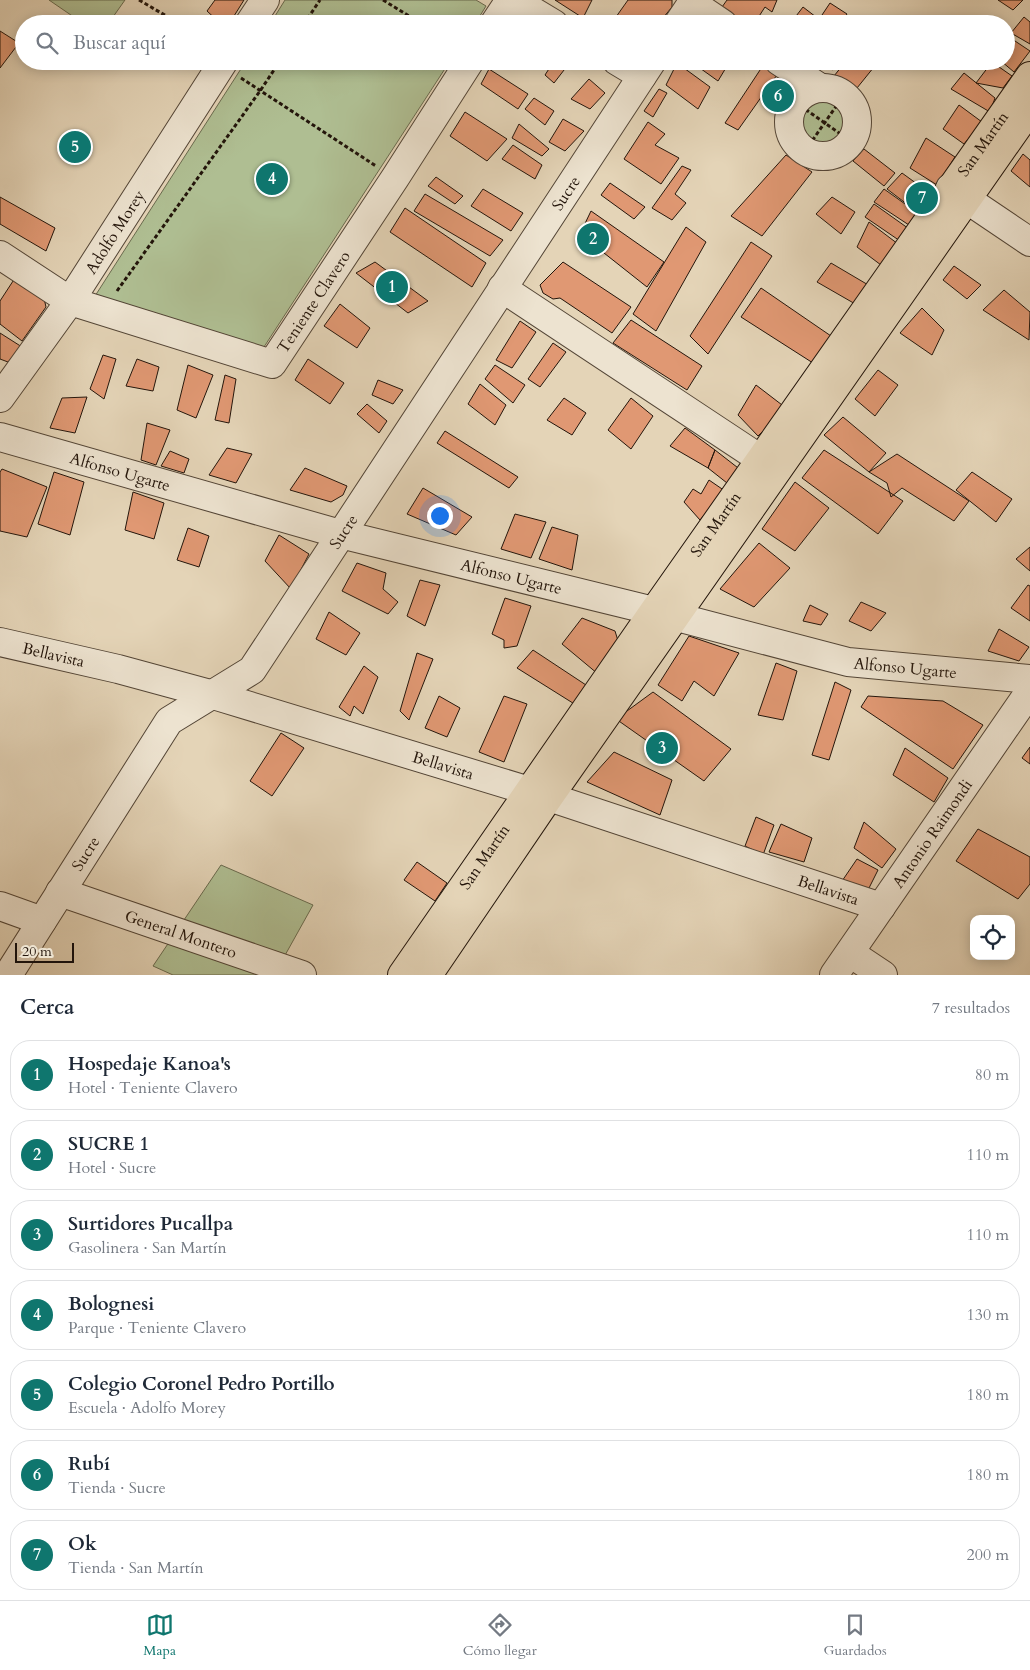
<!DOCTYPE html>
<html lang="es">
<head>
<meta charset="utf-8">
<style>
	:root { --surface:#fff; --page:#f6f6f7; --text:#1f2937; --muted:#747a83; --line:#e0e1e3; --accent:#0f766e }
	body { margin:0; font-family:Cardo,serif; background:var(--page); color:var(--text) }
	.controls { position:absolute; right:15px; bottom:15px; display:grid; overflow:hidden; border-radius:10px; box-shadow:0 2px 12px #0003 }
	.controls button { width:45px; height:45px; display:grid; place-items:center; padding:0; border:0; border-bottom:1px solid var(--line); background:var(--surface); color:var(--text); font:25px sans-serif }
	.scale { position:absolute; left:15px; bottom:12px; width:59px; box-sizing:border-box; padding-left:5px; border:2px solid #23150b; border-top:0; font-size:14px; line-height:18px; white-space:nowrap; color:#23150b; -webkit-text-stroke:4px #ede3d0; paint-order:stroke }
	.you { position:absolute; left:439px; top:515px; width:18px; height:18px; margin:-12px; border:4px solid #fff; border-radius:50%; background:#1a73e8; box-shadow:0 0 0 8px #1a73e833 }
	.badge { display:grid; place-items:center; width:32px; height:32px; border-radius:50%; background:var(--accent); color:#fff; font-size:16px; font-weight:700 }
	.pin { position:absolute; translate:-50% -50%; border:2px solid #fff; box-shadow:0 1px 5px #0006 }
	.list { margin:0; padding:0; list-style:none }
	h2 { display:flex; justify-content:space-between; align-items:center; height:65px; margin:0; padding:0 20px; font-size:21px }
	h2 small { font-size:16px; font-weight:400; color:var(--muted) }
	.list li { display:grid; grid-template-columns:32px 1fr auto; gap:15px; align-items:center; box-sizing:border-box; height:70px; margin:0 10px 10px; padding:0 10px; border:1px solid var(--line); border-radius:20px }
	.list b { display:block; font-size:19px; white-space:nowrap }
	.list p { margin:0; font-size:16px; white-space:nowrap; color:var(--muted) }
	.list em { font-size:16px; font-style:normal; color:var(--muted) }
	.icon { flex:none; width:28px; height:28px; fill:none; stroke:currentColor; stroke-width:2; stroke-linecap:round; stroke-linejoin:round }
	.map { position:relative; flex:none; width:1030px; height:975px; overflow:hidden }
	.search { position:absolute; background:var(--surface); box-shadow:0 2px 12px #0003; left:15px; right:15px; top:15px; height:55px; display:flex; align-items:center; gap:12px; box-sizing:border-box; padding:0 18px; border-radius:28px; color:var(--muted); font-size:19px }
	.sheet { height:625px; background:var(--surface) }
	nav { display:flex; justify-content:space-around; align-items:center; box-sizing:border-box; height:70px; border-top:1px solid var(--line); background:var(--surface); font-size:14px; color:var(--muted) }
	nav a { display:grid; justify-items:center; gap:2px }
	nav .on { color:var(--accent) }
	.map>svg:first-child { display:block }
	.green { fill:#afbe92; stroke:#696a4e }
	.building { fill:#e09873; stroke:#23150b }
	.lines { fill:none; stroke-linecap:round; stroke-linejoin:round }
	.minor-casing { stroke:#534536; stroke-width:30 }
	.major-casing { stroke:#23150b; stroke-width:30 }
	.path { stroke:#23150b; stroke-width:3; stroke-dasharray:4 2.5; stroke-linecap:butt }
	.minor { stroke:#ede3d0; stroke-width:28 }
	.major { stroke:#e4d4b7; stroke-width:28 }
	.labels { text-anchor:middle; stroke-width:4; stroke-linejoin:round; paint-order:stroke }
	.street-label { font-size:16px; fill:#23150b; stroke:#ede3d0 }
</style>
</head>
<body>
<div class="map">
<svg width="1030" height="975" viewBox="0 0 1030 975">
	<rect width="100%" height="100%" fill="#e4d4b7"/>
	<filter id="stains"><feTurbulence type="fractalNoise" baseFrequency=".004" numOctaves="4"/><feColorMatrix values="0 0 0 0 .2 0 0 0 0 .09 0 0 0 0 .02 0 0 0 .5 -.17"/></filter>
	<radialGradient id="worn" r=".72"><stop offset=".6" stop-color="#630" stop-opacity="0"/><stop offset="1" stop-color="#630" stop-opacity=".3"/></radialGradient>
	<path class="green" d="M49 0H125L108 24H84Z
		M285 0H476L486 6 475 24H270Z
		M246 61H450L262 350 95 296Z
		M801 119a24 24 0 1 1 48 0a24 24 0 1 1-48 0Z
		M221 865 313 905 274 975H173L153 966Z"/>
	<path class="building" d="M215 0H244L229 24H221L207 11Z
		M555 0H592L583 18Z
		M628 0H672V7L658 24H611Z
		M727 0H777L772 12 765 7 754 24H747L722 7Z
		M998 0H1023L1013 10Z
		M830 3 847 14 840 24H816Z
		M803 7 816 17 811 24H790Z
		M1024 17 1030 22V44L1011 33Z
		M0 31 19 43 0 68Z
		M1006 35 1030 51 1014 72 1001 61H1006Z
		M554 61H571L554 83 545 75Z
		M690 61H730L718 81Z
		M820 61H839L833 70Z
		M846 61H878V62L857 88 834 76Z
		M992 62 1012 76 1003 88 976 83Z
		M677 63 710 87 698 109 666 85Z
		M764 64 779 72 738 130 725 123Z
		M489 69 528 94 518 109 481 84Z
		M964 73 995 98 990 112 951 89Z
		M589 79 605 93 590 109 571 99Z
		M659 89 667 93 653 117 644 111Z
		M534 98 554 111 545 125 525 109Z
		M959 105 982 122 964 144 943 129Z
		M465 112 507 139 487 161 450 136Z
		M563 119 584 131 565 151 549 142Z
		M648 122 665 134 655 145 679 158 661 184 624 159Z
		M519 124 549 149 542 156 512 138Z
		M926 138 955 157 937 185 910 168Z
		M513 145 542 165 535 179 502 159Z
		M864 149 895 173 884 186 853 161Z
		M1023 154 1030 160V187L1011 171Z
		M786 155 812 172 762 236 731 216Z
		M682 166 691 170 675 194 686 203 672 220 652 208Z
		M902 173 935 197 920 214 887 189Z
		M436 177 463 196 455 204 428 186Z
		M610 183 645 207 634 219 601 195Z
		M483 189 523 213 511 231 471 206Z
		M884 189 922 216 912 227 874 202Z
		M425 194 503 240 490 256 414 211Z
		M0 197 55 228 46 251 0 224Z
		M832 197 855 212 841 234 816 214Z
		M874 204 912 231 903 243 865 217Z
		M405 208 486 263 472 287 390 232Z
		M591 211 664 262 647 287 580 234Z
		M869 222 898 244 881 265 857 247Z
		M686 227 706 242 656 331 633 314Z
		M751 242 772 256 708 354 690 336Z
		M375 262 428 301 408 313 356 273Z
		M563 262 631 307 612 333 560 298 553 299 543 293 540 285Z
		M831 263 870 286 857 305 817 282Z
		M954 266 981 285 967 299 943 280Z
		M15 278 43 294 46 307 22 341 0 324V301Z
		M761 288 831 336 813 363 741 317Z
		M1004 290 1030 312 1029 340 983 310Z
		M340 304 370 328 357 348 324 326Z
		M922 308 944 330 932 355 900 333Z
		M631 320 702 366 687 390 613 343Z
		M520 321 536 332 512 368 496 360Z
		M0 333 22 347 8 362 0 359Z
		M553 343 566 352 540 387 528 379Z
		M103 355 116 359 104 399 90 389Z
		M137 359 159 367 153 391 126 386Z
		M308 359 344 383 330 404 295 380Z
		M188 365 213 375 196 418 177 410Z
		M495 365 525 385 513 403 485 379Z
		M878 370 898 385 875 416 855 399Z
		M225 375 236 379 229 423 215 420Z
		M378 380 403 390 393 404 372 395Z
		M480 384 506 405 495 425 468 404Z
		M756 385 786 408 758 436 738 415Z
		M87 397 75 433 50 428 62 398Z
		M564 398 586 413 572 435 547 420Z
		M631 398 653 416 631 449 608 430Z
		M367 404 387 421 379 433 357 414Z
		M843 417 886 453 869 472 824 435Z
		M147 423 170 430 156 465 141 460Z
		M685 428 715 450 708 468 670 446Z
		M445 431 518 477 509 488 437 443Z
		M227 448 252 454 236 483 209 475Z
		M715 450 742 471 727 483 708 468Z
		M824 450 903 501 878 534 802 478Z
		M170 451 189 459 184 473 161 466Z
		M897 454 969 501 954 521 902 488 891 497 887 483 869 472Z
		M305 468 347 486 343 495 331 502 290 490Z
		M2 469 47 487 27 537 0 531V472Z
		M54 472 84 482 70 535 38 524Z
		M972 472 1012 499 996 522 956 490Z
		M709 480 725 491 700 520 684 502 693 489 701 494Z
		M795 482 829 508 795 551 762 529Z
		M423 488 472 517 456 535 407 514Z
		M133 492 164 503 154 539 125 530Z
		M515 514 546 522 531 558 501 549Z
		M552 527 578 535 572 570 539 559Z
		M188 528 209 536 199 567 177 560Z
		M279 535 309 554 291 589 265 561Z
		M759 543 790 568 754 607 720 589Z
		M1030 547V571L1016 559Z
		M357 563 386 573 383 589 398 602 388 614 342 591Z
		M420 580 440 585 425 626 407 616Z
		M1028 585 1030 586V621L1011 608Z
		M505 598 531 606 517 646 504 648V640L492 634Z
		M861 602 886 613 871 631 849 621Z
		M810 605 828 614 821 625 803 621Z
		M329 612 360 633 346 655 316 639Z
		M582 618 615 631 619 644 598 674 562 644Z
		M999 629 1029 647 1019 661 988 651Z
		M689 636 739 653 714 696 694 681 682 701 658 685Z
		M533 650 586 685 576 705 517 668Z
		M417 653 433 659 409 720 400 711Z
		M776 663 797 671 783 720 758 715Z
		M364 666 378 677 363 714 354 706 350 716 339 707Z
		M835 682 851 690 829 760 812 755Z
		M653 692 731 749 704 781 616 719Z
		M439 696 460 708 447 737 425 728Z
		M504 696 527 704 504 762 479 752Z
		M868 696 943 701 983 725 953 769 861 707Z
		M281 733 304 748 272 796 250 781Z
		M1030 747V764L1022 758Z
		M905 748 948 778 934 802 893 775Z
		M614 752 672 780 660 815 587 782Z
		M756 817 774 825 763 855 745 846Z
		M864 822 896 849 882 868 854 848Z
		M781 824 812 838 804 862 769 852Z
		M978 829 1030 857V884L1018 899 956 861Z
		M857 859 878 870 866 894 840 884Z
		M417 862 447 883 435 901 404 880Z"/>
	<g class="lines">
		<defs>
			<g id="minor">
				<path d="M514 0 554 24"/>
				<path d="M692 3 723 24"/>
				<path d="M249 24 265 0"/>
				<path d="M494 24 510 0"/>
				<path d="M678 24 694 0"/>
				<path d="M617 61 642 76"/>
				<path d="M779 61 819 87"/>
				<circle cx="823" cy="122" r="34"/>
				<path d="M950 188 1030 242"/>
				<path id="s1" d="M0 255 70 301 272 364 395 178 470 61"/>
				<path d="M502 288 777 470"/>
				<path id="s2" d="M0 398 70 301 224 61"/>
				<path id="s3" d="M0 437 340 534 654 611 848 662 1030 679"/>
				<path id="s4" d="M0 642 118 669 210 694 549 797 881 907"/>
				<path id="s5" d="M60 892 302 975"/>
				<path d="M0 906 42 921"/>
				<path d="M850 953 883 975"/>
				<path id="s6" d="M8 975 169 721 252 670 652 61"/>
				<path id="s7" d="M834 975 1030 691"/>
			</g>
			<g id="major">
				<path id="s8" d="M402 975 654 611 1030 76"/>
				<path d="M428 975 549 797 1030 109"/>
			</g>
		</defs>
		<use href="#minor" class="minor-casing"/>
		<use href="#major" class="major-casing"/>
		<path class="path" d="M139 0 180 24
			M383 0 422 24
			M304 24 320 0
			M241 78 376 166
			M795 102 852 142
			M805 151 844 95
			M117 291 260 91 280 61"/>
		<use href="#minor" class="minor"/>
		<use href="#major" class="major"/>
	</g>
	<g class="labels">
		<g class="street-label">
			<text dy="6" stroke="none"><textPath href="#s8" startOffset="1014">San Martín</textPath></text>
			<text dy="6" stroke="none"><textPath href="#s6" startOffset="969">Sucre</textPath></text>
			<text dy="6" stroke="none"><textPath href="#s2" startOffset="202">Adolfo Morey</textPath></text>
			<text dy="6" stroke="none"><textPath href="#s1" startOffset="370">Teniente Clavero</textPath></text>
			<text dy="6" stroke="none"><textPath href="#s3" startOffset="125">Alfonso Ugarte</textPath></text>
			<text dy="6" stroke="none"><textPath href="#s8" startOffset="549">San Martín</textPath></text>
			<text dy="6" stroke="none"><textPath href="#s6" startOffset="564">Sucre</textPath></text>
			<text dy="6" stroke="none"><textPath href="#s3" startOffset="530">Alfonso Ugarte</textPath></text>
			<text dy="6" stroke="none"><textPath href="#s4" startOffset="55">Bellavista</textPath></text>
			<text dy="6" stroke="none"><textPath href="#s3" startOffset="935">Alfonso Ugarte</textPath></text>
			<text dy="6" stroke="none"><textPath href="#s4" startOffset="460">Bellavista</textPath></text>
			<text dy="6" stroke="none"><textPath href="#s7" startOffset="172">Antonio Raimondi</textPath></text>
			<text dy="6" stroke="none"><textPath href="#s6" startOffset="144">Sucre</textPath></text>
			<text dy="6" stroke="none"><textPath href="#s8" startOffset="144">San Martín</textPath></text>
			<text dy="6" stroke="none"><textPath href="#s4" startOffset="865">Bellavista</textPath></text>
			<text dy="6" stroke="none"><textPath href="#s5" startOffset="128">General Montero</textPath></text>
		</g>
	</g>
	<rect width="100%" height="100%" filter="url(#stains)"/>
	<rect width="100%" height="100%" fill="url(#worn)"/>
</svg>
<div class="controls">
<button><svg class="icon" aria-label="locate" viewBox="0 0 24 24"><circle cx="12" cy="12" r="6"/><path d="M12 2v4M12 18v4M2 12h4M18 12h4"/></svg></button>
</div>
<div class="scale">20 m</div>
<div class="you"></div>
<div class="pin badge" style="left:392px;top:287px">1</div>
<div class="pin badge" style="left:593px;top:239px">2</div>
<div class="pin badge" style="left:662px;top:748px">3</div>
<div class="pin badge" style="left:272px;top:179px">4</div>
<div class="pin badge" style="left:75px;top:147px">5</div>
<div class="pin badge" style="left:778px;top:96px">6</div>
<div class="pin badge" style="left:922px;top:198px">7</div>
<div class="search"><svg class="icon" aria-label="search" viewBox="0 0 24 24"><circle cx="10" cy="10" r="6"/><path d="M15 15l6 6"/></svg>Buscar aquí</div>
</div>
<section class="sheet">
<h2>Cerca<small>7 resultados</small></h2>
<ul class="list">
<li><span class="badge">1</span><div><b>Hospedaje Kanoa's</b><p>Hotel · Teniente Clavero</p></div><em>80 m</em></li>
<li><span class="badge">2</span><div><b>SUCRE 1</b><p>Hotel · Sucre</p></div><em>110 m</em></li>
<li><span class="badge">3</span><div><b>Surtidores Pucallpa</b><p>Gasolinera · San Martín</p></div><em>110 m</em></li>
<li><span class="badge">4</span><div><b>Bolognesi</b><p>Parque · Teniente Clavero</p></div><em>130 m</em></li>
<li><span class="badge">5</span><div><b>Colegio Coronel Pedro Portillo</b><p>Escuela · Adolfo Morey</p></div><em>180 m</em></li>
<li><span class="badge">6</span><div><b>Rubí</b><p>Tienda · Sucre</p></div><em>180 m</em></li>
<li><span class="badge">7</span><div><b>Ok</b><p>Tienda · San Martín</p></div><em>200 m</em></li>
</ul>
</section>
<nav>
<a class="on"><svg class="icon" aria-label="map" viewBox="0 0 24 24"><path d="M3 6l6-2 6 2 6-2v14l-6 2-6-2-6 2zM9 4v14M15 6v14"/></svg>Mapa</a>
<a><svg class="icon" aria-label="directions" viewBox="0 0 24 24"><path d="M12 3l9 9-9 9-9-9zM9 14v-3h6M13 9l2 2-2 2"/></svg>Cómo llegar</a>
<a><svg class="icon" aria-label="saved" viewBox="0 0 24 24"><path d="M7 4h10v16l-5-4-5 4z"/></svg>Guardados</a>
</nav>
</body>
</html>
